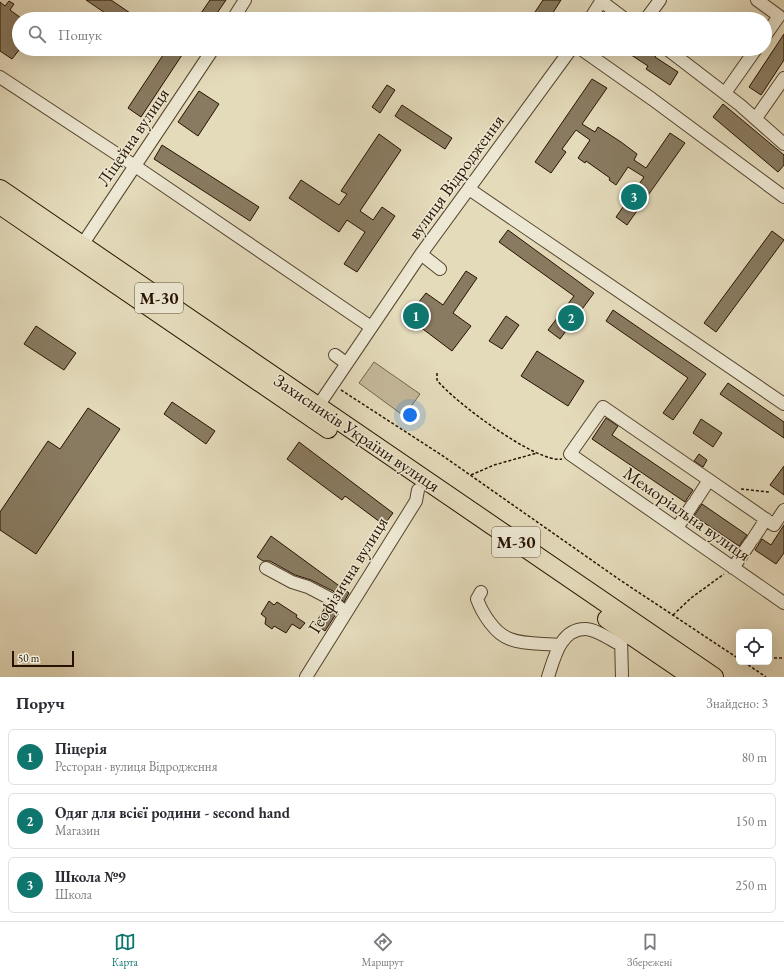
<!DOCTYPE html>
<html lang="uk">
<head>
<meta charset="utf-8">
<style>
	:root { --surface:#fff; --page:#f7f7f7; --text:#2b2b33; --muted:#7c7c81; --line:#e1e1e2; --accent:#0f766e }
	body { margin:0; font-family:"EB Garamond",serif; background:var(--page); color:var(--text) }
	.controls { position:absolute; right:12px; bottom:12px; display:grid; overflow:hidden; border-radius:6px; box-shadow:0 4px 16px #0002 }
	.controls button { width:36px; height:36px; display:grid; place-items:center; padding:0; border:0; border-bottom:1px solid var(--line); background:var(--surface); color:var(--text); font:20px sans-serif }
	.scale { position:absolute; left:12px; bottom:10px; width:62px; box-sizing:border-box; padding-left:4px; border:2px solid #261200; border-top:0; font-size:11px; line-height:14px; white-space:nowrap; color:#261200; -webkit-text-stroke:3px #ede8d3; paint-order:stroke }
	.you { position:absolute; left:410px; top:415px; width:14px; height:14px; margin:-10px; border:3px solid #fff; border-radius:50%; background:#1a73e8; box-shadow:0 0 0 6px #1a73e833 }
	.badge { display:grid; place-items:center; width:26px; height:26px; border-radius:50%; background:var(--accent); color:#fff; font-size:13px; font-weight:700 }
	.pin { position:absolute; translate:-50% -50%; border:2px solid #fff; box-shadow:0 1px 4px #0006 }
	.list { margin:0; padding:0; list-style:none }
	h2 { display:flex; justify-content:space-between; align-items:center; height:52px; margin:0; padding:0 16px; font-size:17px }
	h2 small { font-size:13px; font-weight:400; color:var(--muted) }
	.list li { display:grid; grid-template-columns:26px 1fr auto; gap:12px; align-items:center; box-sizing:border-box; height:56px; margin:0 8px 8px; padding:0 8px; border:1px solid var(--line); border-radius:6px }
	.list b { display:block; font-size:15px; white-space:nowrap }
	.list p { margin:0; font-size:13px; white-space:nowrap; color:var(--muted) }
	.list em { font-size:13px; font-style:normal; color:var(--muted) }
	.icon { flex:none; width:22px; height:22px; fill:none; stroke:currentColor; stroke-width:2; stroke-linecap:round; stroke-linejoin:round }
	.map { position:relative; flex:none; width:784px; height:677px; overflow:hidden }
	.search { position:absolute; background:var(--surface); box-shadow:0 4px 16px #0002; left:12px; right:12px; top:12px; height:44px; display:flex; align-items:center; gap:10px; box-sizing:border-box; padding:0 14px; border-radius:22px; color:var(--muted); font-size:15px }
	.sheet { height:244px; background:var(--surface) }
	nav { display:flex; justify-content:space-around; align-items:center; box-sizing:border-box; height:56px; border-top:1px solid var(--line); background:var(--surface); font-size:11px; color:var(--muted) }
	nav a { display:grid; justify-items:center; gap:2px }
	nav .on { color:var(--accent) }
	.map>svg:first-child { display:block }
	.green { fill:#c4b99b; stroke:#75664e }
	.building { fill:#897b61; stroke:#261200 }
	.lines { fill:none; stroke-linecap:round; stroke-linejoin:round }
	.minor-casing { stroke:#56442f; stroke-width:14 }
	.highway-casing { stroke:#261200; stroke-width:20 }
	.path { stroke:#261200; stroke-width:1.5; stroke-dasharray:3 2; stroke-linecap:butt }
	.minor { stroke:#ede8d3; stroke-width:12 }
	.highway { stroke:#e4dbbb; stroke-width:18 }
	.labels { text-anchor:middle; stroke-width:3; stroke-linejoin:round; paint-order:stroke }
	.shield { fill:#ede8d3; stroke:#62523f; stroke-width:1 }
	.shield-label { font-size:17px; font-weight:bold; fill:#261200 }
	.street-label { font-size:18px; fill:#261200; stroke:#ede8d3 }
</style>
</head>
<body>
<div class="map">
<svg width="784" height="677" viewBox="0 0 784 677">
	<rect width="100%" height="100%" fill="#e4dbbb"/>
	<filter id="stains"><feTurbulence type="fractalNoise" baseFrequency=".005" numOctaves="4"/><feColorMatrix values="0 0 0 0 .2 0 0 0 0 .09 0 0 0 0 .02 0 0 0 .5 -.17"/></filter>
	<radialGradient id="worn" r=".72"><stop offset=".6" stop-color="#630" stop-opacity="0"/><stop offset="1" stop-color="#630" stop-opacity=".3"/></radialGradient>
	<path class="green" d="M374 362 420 394 404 416 359 383Z"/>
	<path class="building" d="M86 0H111L139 19H114Z
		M210 0H226L213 19H197Z
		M543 0H561L549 19H538L533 15Z
		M9 1 14 4 10 10 21 18 19 19V50L12 59 0 51V2L5 6Z
		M784 34V60L761 95 749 87Z
		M167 49H186L141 117 128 108Z
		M622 49H650L657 54 655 57 678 72 670 85 646 69 648 66Z
		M592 79 607 88 582 124 595 132 598 127 621 142 637 154 634 160 646 168 670 133 685 143 627 225 616 217 644 177 628 167 616 185 609 180 610 178 586 161 585 163 578 158 590 140 576 130 562 149 566 152 551 173 535 162Z
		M387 85 395 90 380 113 372 107Z
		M199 91 219 104 198 136 178 122Z
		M723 104 784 155V165L778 172 713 117Z
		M402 105 452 138 445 149 395 116Z
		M379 134 401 150 360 211 373 220 382 207 395 216 357 272 344 264 365 232 347 220 339 232 289 198 301 180 339 205 347 194 341 191Z
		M162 145 259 207 250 221 154 159Z
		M508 230 594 293 560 339 548 330 574 296 499 242Z
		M772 231 784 240 716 332 704 323Z
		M466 271 477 278 453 313 471 326 452 351 407 317 426 293 443 305Z
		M613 310 706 374 673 420 663 413 688 378 606 321Z
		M506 316 519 325 502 349 489 341Z
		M36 326 76 353 64 370 24 344Z
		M537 351 584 381 568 406 521 376Z
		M728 383 784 422V438L720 394Z
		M172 402 215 431 206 444 164 414Z
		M88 408 120 429 36 554 0 530V512L48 441 60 449Z
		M606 418 618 426 612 435 693 490 685 502 592 439Z
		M701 419 722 433 713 447 693 433Z
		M299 442 393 513 384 525 345 496 342 500 287 459Z
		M699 454 707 460 703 467 694 461Z
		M784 466V495L770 485Z
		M702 504 747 535 739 546 694 516Z
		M784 525V553L776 564 755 550 762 539 771 545Z
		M271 536 349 593 344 602 333 591 311 580 295 575 270 561H263L257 557Z
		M269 601 274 605 277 602 297 615 296 617 305 623 300 629 292 624 286 633 274 626 272 629 265 624 266 618 261 614Z
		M326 606 336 614 325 631 315 624Z"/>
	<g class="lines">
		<defs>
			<path id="minor" d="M757 0 779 16 765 36
				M601 1 625 19
				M233 19 245 0
				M590 19 602 0
				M646 19 660 0
				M581 49 652 99 784 197
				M667 49 740 105 784 144
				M0 77 135 166 371 327
				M725 93 756 49
				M756 118 784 78
				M469 189 784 404
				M82 245 213 49
				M421 254 440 269
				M335 355 346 363
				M314 412 421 254 571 49
				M709 480 603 407 570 454 784 603
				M696 500 709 480 774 525 784 510
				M677 528 693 504
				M753 539 766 519
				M266 568 292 582 308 587 329 598 346 613
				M733 568 750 543
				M481 592 477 599C482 613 495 634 510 639 525 645 544 643 560 645
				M621 638 622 677
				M306 677 416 501 418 490
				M548 677C554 659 560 629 585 629 596 629 611 640 621 645"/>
			<path id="highway" d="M0 189 714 677
				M0 205 328 429
				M607 619 692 677"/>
		</defs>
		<use href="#minor" class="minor-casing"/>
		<use href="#highway" class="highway-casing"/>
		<path class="path" d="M437 373V380C452 400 537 464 562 459
			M341 390 443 456 620 580 739 659
			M471 475 494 465 537 453
			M741 489 769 492
			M673 615 691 598 724 574
			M769 658H784
			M744 662 766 677"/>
		<use href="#minor" class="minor"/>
		<use href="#highway" class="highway"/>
	</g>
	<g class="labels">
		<g class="shield">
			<rect x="135" y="283" width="48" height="30" rx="3"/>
			<rect x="492" y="527" width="48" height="30" rx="3"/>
		</g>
		<g class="shield-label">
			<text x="159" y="304">М-30</text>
			<text x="516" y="548">М-30</text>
		</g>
		<g class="street-label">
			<text transform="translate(133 137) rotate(-56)" y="6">Ліцейна вулиця</text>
			<text transform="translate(456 177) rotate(-54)" y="6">вулиця Відродження</text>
			<text transform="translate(357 433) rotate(34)" y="6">Захисників України вулиця</text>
			<text transform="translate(687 514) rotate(35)" y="6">Меморіальна вулиця</text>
			<text transform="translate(348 575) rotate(-58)" y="6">Геофізична вулиця</text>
		</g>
	</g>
	<rect width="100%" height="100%" filter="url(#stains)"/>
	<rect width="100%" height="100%" fill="url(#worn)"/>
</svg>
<div class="controls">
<button><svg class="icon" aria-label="locate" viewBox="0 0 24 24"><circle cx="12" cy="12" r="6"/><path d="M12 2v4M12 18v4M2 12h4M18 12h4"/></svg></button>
</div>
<div class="scale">50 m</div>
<div class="you"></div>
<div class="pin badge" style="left:416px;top:316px">1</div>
<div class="pin badge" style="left:571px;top:318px">2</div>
<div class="pin badge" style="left:634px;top:197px">3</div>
<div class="search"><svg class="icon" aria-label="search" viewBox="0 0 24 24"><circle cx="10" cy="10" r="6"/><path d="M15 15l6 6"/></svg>Пошук</div>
</div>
<section class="sheet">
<h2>Поруч<small>Знайдено: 3</small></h2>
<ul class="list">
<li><span class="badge">1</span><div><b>Піцерія</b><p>Ресторан · вулиця Відродження</p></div><em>80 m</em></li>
<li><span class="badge">2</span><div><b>Одяг для всієї родини - second hand</b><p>Магазин</p></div><em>150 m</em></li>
<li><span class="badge">3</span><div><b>Школа №9</b><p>Школа</p></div><em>250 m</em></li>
</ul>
</section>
<nav>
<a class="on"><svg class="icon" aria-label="map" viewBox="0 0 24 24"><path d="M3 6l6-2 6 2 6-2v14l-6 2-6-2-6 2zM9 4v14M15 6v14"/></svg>Карта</a>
<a><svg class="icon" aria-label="directions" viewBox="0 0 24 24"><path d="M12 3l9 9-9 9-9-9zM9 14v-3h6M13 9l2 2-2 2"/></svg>Маршрут</a>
<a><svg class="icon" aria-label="saved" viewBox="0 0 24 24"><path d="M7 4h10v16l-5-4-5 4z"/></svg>Збережені</a>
</nav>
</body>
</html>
